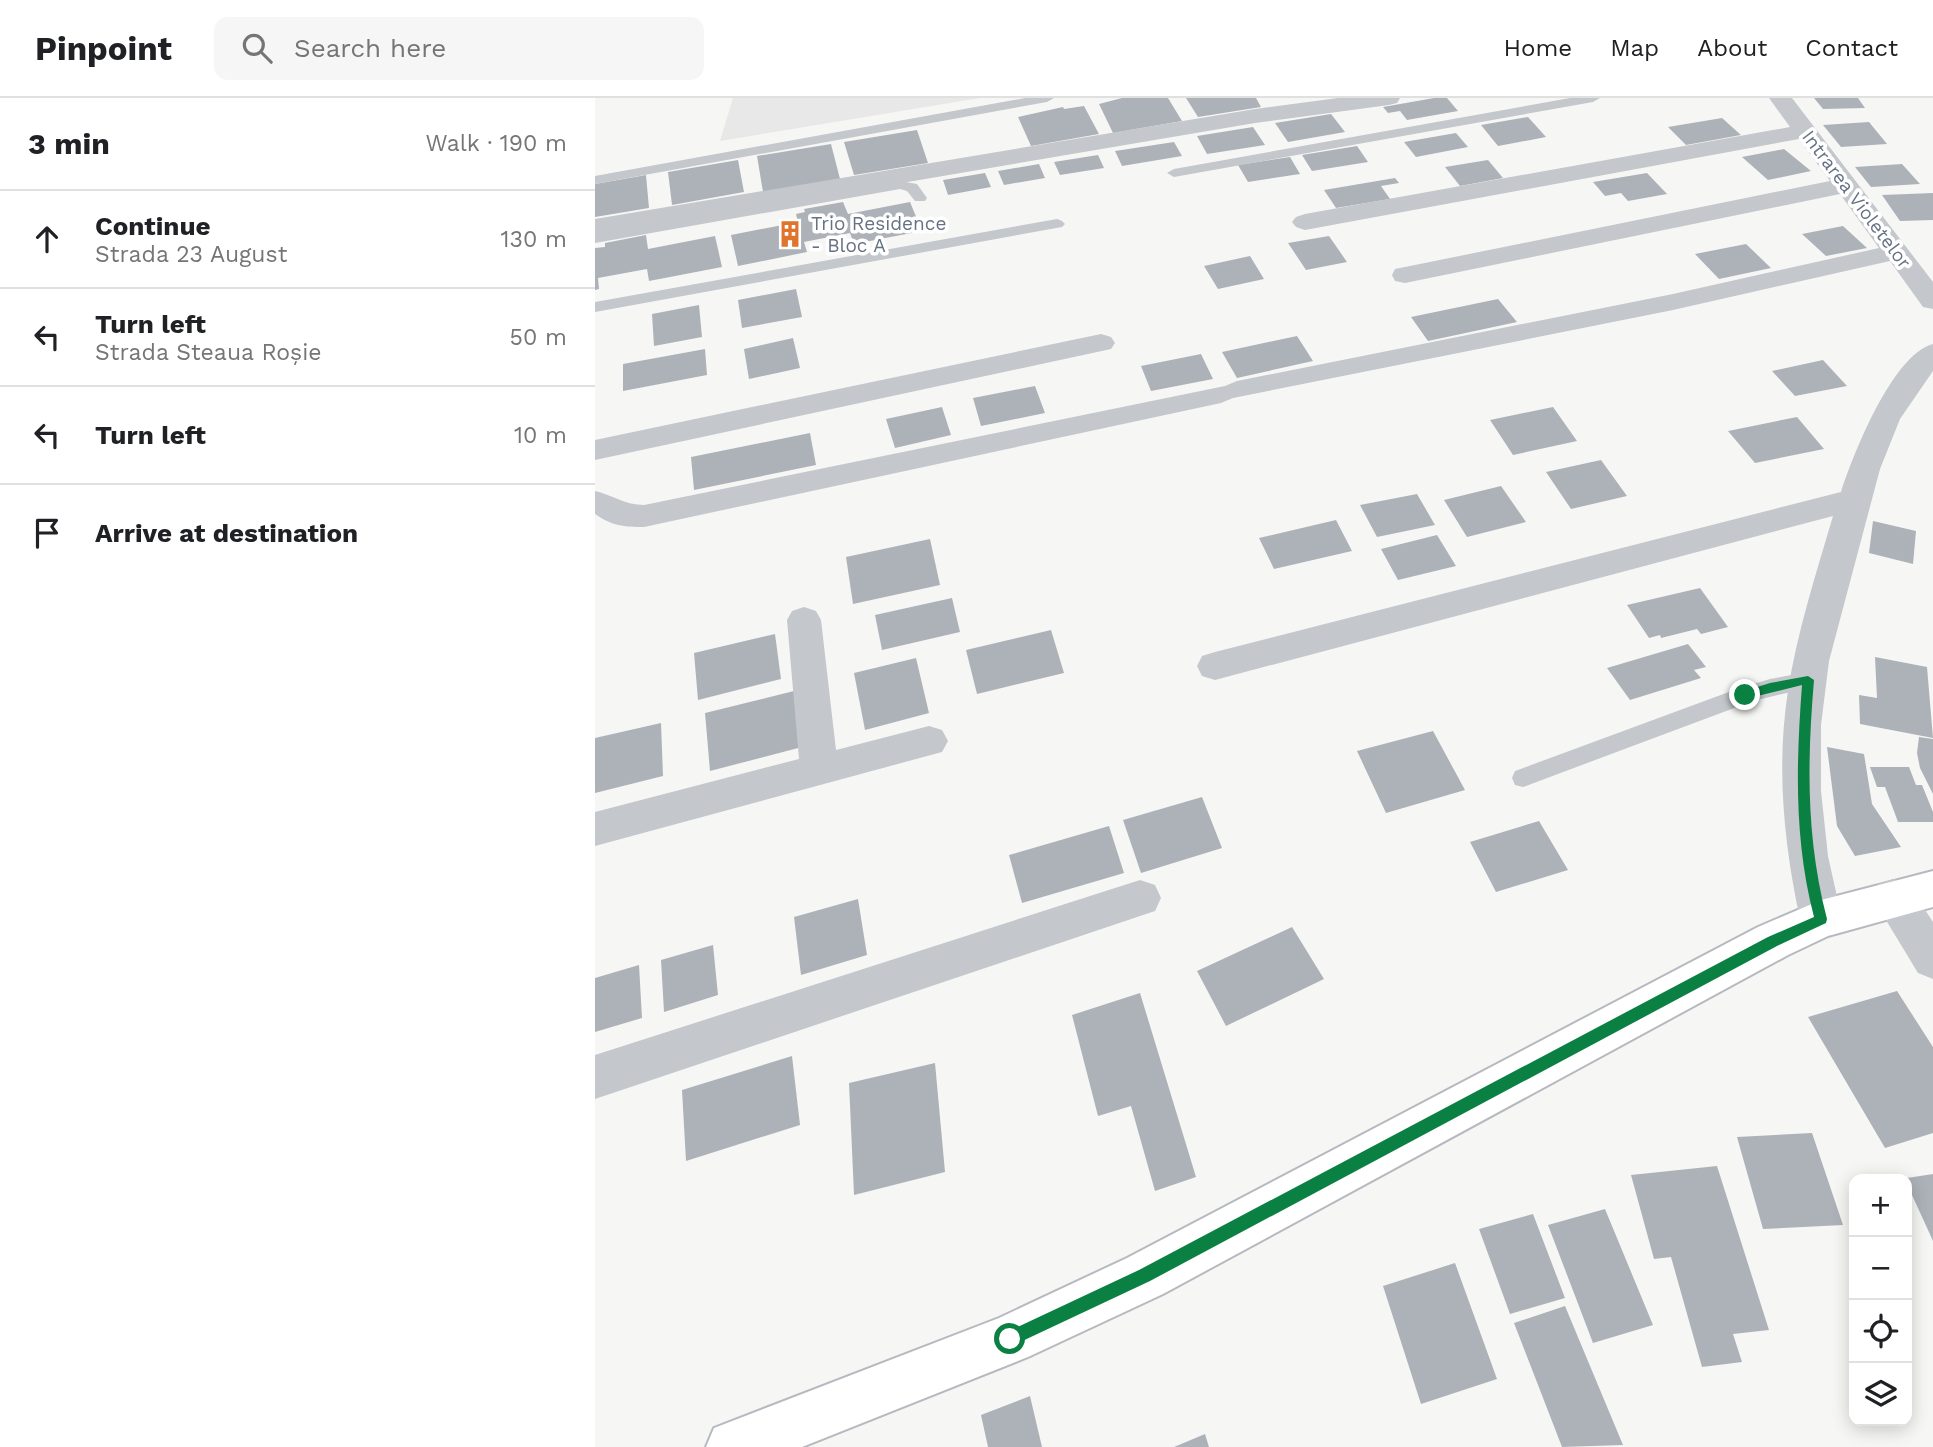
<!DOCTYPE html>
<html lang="en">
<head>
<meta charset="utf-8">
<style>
	:root { --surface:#fff; --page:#f6f6f6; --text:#202124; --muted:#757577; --line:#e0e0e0 }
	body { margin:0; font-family:"Work Sans",sans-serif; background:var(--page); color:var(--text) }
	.controls { position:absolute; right:21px; bottom:21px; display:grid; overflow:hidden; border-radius:14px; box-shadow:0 4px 18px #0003 }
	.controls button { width:63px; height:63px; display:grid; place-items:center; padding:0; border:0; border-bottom:2px solid var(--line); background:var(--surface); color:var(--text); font:35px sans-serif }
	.stop { position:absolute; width:21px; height:21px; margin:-16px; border:5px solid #0b8043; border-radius:50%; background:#fff }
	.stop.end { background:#0b8043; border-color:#fff; box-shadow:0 2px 7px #0008 }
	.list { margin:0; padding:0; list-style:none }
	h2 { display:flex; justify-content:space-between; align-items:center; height:91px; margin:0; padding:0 28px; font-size:30px }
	h2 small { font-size:23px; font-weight:400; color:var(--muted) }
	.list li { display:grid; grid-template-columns:46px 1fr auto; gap:21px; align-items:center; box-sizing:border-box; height:98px; padding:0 28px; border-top:2px solid var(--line) }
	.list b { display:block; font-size:26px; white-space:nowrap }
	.list p { margin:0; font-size:23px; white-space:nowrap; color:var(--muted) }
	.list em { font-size:23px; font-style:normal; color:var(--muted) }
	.icon { flex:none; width:38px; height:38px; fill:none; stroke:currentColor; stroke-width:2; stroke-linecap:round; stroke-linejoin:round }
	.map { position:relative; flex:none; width:1338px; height:1349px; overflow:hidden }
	header { display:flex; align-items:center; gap:42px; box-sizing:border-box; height:98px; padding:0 35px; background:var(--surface); border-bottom:2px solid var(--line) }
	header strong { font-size:33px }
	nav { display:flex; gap:38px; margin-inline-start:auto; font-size:24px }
	.search { width:490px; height:63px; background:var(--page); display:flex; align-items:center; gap:18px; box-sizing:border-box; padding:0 24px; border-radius:14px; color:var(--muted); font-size:26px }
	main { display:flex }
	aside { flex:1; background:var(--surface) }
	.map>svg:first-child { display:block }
	.built { fill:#e7e8e7 }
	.building { fill:#adb2b9 }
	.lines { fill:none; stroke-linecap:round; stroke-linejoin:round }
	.secondary-casing { stroke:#b6bac0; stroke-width:4 }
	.lane { fill:#c4c7cb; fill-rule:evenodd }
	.street { fill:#c4c7cb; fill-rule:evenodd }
	.secondary { fill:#fff; fill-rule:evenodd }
	.route { fill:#0b8043 }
	.labels { text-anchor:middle; stroke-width:7; stroke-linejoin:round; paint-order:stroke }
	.far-street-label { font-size:19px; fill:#667284; stroke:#fff }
	.far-poi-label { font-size:19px; fill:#667284; stroke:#fff; text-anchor:start }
</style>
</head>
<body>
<header>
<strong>Pinpoint</strong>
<div class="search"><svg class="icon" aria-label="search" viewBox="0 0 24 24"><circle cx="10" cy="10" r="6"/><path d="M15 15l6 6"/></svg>Search here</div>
<nav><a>Home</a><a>Map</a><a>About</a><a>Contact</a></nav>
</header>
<main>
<aside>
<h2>3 min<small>Walk · 190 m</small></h2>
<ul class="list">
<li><svg class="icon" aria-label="ahead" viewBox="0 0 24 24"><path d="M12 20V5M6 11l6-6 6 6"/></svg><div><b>Continue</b><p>Strada 23 August</p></div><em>130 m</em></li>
<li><svg class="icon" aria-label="left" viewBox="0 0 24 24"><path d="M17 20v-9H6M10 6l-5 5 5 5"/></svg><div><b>Turn left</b><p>Strada Steaua Roșie</p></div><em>50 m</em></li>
<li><svg class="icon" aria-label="left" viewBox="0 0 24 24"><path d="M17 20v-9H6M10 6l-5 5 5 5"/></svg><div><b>Turn left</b></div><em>10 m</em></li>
<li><svg class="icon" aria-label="arrive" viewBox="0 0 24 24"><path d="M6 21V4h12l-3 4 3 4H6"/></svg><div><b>Arrive at destination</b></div></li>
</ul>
</aside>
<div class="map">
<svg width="1338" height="1349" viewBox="0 0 1338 1349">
	<rect width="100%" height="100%" fill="#f6f7f4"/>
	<path class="built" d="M138 0H385L125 43Z"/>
	<path class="building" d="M527 0H573L587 23 518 35 504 6Z
		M591 0H661L666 9 603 19Z
		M839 0H852L863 13 812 22 805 13 793 15 788 9Z
		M1219 0H1263L1270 10 1228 11Z
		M489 8 504 36 436 48 423 19 468 9 469 11Z
		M736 16 750 34 693 44 680 25Z
		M933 19 951 39 903 48 886 27Z
		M1127 20 1146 37 1091 47 1073 29Z
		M1274 24 1292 46 1246 49 1228 27Z
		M658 29 670 47 612 56 602 38Z
		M322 32 333 65 259 77 249 44Z
		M861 35 873 49 821 59 809 44Z
		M579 44 587 58 527 68 520 53Z
		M236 46 245 81 168 94 162 58Z
		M762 48 773 64 717 73 707 57Z
		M1189 51 1216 73 1173 82 1147 59Z
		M503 57 509 70 465 77 459 64Z
		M695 59 705 76 653 84 643 67Z
		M143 62 149 94 77 107 73 74Z
		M893 62 908 80 865 88 850 69Z
		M444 66 450 80 409 87 403 73Z
		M1307 66 1325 86 1276 89 1260 69Z
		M390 75 396 89 353 97 348 82Z
		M1052 75 1072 96 1033 103 1026 95 1010 98 998 84Z
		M51 77 54 110 0 119V86Z
		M800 80 804 85 786 88 795 101 741 110 729 92Z
		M1338 95V122L1305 123 1287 97Z
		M248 104 253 116 315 104 327 133 259 146 255 135 209 144 212 154 143 168 136 137 203 124 201 116 210 114 209 111Z
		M1248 128 1272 150 1231 158 1207 136Z
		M51 137 53 151 120 138 127 169 54 183 52 171 3 180 4 191 0 192V150L10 149V145Z
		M734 138 752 164 711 172 693 145Z
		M1151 146 1176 170 1124 181 1100 156Z
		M655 158 669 181 623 191 609 168Z
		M201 191 207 219 147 230 143 202Z
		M903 201 922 224 833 243 816 219Z
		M104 207 107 239 59 248 57 216Z
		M702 238 718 263 642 280 627 254Z
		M198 240 205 270 154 281 149 251Z
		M110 251 112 277 28 293V266Z
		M606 256 618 281 556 293 546 268Z
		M1228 262 1252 288 1200 298 1177 273Z
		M440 288 450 315 386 328 378 300Z
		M347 309 356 337 300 350 291 321Z
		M958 309 982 343 918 357 895 322Z
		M1202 319 1229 351 1160 365 1133 333Z
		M215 335 221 367 99 392 96 359Z
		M1006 362 1032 398 976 411 951 374Z
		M906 388 931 424 872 439 849 402Z
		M822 396 840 427 782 439 765 407Z
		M741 422 757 453 679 471 664 440Z
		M1278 423 1321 433 1318 466 1274 455Z
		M842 437 861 468 803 482 786 451Z
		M335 441 345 487 258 506 251 459Z
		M1105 490 1133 529 1106 536 1102 531 1066 540 1065 537 1054 540 1032 507Z
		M357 500 365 534 287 552 280 517Z
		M456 532 469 575 382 596 371 552Z
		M180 536 186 581 103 602 99 555Z
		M1093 546 1111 569 1099 572 1106 580 1035 602 1012 570Z
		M1280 559 1332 569 1338 640 1265 626 1264 597 1282 600Z
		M321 560 334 615 270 632 259 575Z
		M199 593 207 649 115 673 110 615Z
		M66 625 68 678 0 695V640Z
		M838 633 870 692 791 715 762 653Z
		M1324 639 1338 641V696L1325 670 1322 655Z
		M1232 649 1269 656 1277 706 1306 749 1260 758 1242 728Z
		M1275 669H1314L1321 687H1327L1338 714V724H1303L1290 689H1282Z
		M607 699 627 750 546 775 528 722Z
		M944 723 973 772 901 794 875 744Z
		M514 728 529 775 427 805 414 757Z
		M263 801 272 857 206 877 199 819Z
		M697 829 729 881 631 928 602 873Z
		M118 847 123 897 69 914 66 862Z
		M44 867 47 920 0 934V880Z
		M1302 893 1338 949V1035L1290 1050 1213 919Z
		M545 895 601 1079 560 1093 536 1008 503 1018 477 917Z
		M197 958 205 1027 91 1063 87 992Z
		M340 965 350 1074 259 1097 254 985Z
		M1217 1035 1248 1127 1168 1131 1142 1039Z
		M1122 1068 1174 1232 1138 1236 1147 1264 1107 1269 1076 1159 1059 1161 1036 1077Z
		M1338 1076V1143L1312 1086V1080Z
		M1010 1111 1058 1227 998 1245 953 1127Z
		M938 1116 970 1200 915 1216 884 1131Z
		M860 1165 902 1281 826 1306 788 1188Z
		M970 1208 1028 1347 967 1349 919 1225Z
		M435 1298 447 1349H393L386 1317Z
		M610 1336 614 1349H579Z"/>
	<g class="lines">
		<defs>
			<path id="secondary" d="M1338 773V809L1233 838 1193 857 568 1196 433 1259 207 1349H111L119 1330 404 1220 532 1160 1163 829 1226 802Z"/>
		</defs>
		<use href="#secondary" class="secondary-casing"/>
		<path class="lane" d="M430 0H459L452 4 0 86V78Z
			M975 0H1005L998 4 579 79 572 75 579 71Z
			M305 83 322 86 332 100 330 103H320L312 93 305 91 0 145V135Z
			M462 121 467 123 470 126 467 129 0 214V204Z
			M1213 574 1221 576 1224 582 1221 588 1158 603 928 689 920 687 917 680 920 673 1142 591 1175 581Z"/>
		<path class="street" d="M743 0H805L802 5 794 7 660 25 0 137V121L660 11Z
			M1174 0H1197L1338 184V211L1328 209 1295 163 1078 212 638 300 626 305 49 429C29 429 17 428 0 416V393C18 397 30 407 49 407L630 288 642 283 1078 196 1284 150 1245 96 810 185 800 183 797 177 800 171 810 169 1235 83 1204 41 710 132 701 129 697 124 701 119 710 116 1195 29Z
			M506 236 516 239 520 245 516 251 0 362V342Z
			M1338 246V273L1305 321 1285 371 1234 563 1226 627V693L1233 758 1247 821 1241 834 1226 840 1211 834 1205 821C1189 746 1181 670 1193 593 1202 534 1221 476 1238 418L620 582 607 578 602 568 607 558 620 554 1246 394C1258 357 1297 257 1338 246Z
			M209 509 221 513 226 522 241 652 334 628 347 632 353 643 347 654 0 748V714L204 661 192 522 197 513Z
			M1298 781 1313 786 1338 824V881L1323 875 1277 799 1283 786Z
			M545 782 560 787 566 800 560 813 0 1001V957Z"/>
		<use href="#secondary" class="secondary"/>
	</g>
	<path class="route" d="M1213 578 1219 582C1212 665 1211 740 1232 821L1231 825 1182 848 555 1183 421 1246 415 1248 410 1246 408 1241 410 1235 544 1172 1173 839 1219 819C1199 742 1201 666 1207 587L1150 601 1145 597 1146 594 1175 585Z"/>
	<defs>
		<symbol id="building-bare" viewBox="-9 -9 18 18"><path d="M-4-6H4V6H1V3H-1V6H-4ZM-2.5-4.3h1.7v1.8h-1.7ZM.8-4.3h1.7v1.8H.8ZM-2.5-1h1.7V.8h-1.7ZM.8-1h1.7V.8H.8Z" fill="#df742c" stroke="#fff" stroke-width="2.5" paint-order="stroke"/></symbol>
	</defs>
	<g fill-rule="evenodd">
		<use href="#building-bare" x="176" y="117" width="38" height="38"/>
	</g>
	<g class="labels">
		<g class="far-street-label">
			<text transform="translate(1262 101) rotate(53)" y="7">Intrarea Violetelor</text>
		</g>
		<g class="far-poi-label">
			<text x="216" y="132">Trio Residence<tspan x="216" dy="22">- Bloc A</tspan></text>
		</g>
	</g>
</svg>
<div class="controls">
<button>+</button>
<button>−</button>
<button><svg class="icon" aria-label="locate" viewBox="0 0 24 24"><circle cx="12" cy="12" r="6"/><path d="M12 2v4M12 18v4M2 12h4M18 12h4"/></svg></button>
<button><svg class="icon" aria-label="layers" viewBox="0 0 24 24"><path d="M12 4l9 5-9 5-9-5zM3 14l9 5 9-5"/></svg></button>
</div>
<div class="stop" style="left:415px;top:1241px"></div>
<div class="stop end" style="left:1150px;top:597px"></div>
</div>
</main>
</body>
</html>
